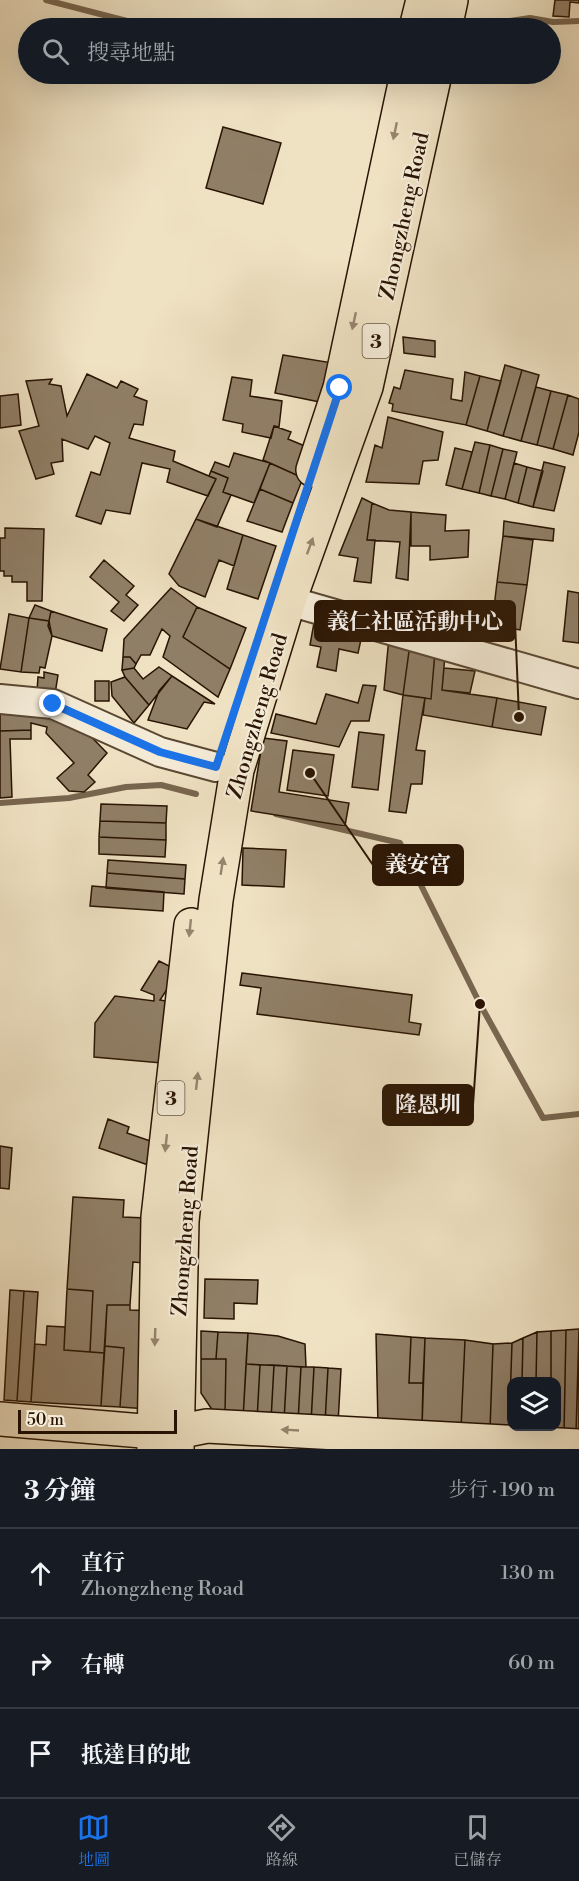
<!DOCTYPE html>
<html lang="zh-TW">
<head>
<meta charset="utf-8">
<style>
	:root { --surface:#171b24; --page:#242831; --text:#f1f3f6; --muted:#9ea1a6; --line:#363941; --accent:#1a73e8 }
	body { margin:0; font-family:"Libre Bodoni","Noto Serif TC",serif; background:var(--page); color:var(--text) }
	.controls { position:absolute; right:18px; bottom:18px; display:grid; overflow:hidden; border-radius:12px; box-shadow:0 6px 24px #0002 }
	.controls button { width:54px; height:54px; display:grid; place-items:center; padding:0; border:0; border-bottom:2px solid var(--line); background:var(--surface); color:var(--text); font:30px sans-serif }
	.scale { position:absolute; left:18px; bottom:15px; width:159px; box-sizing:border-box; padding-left:6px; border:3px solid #291403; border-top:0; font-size:16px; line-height:21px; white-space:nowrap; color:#291403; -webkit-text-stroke:4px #f5ecd8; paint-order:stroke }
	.stop { position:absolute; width:18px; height:18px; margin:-14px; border:4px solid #1a73e8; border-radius:50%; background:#fff }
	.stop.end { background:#1a73e8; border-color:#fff; box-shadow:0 2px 6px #0008 }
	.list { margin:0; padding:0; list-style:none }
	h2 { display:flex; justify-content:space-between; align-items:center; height:78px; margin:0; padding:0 24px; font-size:26px }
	h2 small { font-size:20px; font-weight:400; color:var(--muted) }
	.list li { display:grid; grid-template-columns:39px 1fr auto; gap:18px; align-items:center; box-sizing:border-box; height:90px; padding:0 24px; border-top:2px solid var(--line) }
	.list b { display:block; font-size:22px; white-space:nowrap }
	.list p { margin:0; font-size:20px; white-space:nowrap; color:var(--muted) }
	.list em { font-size:20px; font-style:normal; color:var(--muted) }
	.icon { flex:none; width:33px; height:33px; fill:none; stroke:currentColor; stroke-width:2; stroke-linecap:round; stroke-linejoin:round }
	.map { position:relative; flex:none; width:579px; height:1449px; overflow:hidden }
	.search { position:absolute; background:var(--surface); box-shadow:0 6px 24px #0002; left:18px; right:18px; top:18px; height:66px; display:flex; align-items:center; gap:15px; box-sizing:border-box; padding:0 21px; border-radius:33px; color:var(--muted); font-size:22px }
	.sheet { height:348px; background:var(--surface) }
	nav { display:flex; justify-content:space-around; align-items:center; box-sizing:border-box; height:84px; border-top:2px solid var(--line); background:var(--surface); font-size:16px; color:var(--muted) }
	nav a { display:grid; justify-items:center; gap:3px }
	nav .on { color:var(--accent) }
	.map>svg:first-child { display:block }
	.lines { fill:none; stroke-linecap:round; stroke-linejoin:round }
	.stream { stroke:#78664f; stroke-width:6 }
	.building { fill:#907f67; stroke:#291403; stroke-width:1.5 }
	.minor-casing { stroke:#5a4833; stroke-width:32 }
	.major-casing { stroke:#291403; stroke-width:36 }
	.minor { stroke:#f5ecd8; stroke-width:28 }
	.major { stroke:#efe2c3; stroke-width:33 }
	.oneway { fill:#96856d }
	.route { stroke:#1a73e8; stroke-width:8 }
	.labels { text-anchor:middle; stroke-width:4.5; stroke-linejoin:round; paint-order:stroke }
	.shield { fill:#f5ecd8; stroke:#665543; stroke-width:1.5 }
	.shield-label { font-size:20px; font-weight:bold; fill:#291403 }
	.street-label { font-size:21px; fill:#291403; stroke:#f5ecd8 }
	.leader { fill:none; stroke:#291403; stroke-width:2 }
	.callout-dot { fill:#291403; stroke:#f5ecd8; stroke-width:2 }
	.callout { fill:#291403; stroke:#291403; stroke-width:2 }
	.callout-label { font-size:22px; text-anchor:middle; font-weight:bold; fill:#fff }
</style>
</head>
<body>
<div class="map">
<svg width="579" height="1449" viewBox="0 0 579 1449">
	<rect width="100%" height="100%" fill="#efe2c3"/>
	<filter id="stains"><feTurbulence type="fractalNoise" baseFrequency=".00333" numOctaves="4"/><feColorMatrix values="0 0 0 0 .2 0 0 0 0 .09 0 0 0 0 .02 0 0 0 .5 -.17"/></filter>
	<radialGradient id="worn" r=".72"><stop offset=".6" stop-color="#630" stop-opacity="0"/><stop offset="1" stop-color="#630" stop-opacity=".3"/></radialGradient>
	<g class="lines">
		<path class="stream" d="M46 0 154 28
			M459 24 483 25 530 18 553 22 579 21
			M230 28 405 22
			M0 803 69 798 126 787 161 785 196 794
			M276 814 400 843 480 1004 543 1118 579 1114"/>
	</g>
	<path class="building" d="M555 0H579V3L570 2 569 17 553 16Z
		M223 127 281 143 263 204 206 188Z
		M403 337 435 341V357L404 353Z
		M283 355 333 363 325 403 275 393Z
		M505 365 522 370 503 436 487 431Z
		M405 370 453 379 451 399 462 401 465 372 480 376 466 425 392 411 393 404 389 403 394 387 400 389Z
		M522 370 539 375 521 441 503 436Z
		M87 374 117 388 121 381 138 389 134 396 147 401 143 425 134 424 129 438 175 451 173 461 216 479 208 496 167 482 170 469 142 463 130 514 106 510 101 524 76 516 91 472 100 475 110 443 95 436 88 449 62 439 63 461 51 463 54 474 36 479 19 431 39 426 26 381 52 379 49 384 61 386 67 416Z
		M480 376 501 381 487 431 466 425Z
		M232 377 252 380 250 396 282 401 279 427 274 426 271 438 242 432 243 424 223 420Z
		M536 387 551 391 537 445 521 441Z
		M551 391 568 395 553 449 537 445Z
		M18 394 21 425 0 428V396Z
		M568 395 579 399V432L573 455 553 449Z
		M388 417 443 432 438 460 423 461 419 484 366 482 375 445 382 448Z
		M274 426 291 432 288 439 312 449 303 478 263 460Z
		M475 442 490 445 479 493 462 489Z
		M490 445 503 449 491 496 479 493Z
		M455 448 472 452 462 489 446 485Z
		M503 449 517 452 505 499 491 496Z
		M234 453 270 463 254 503 223 492 228 478 211 471 215 462 229 467Z
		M544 462 565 467 554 511 533 507Z
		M270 463 303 478 293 503 260 489Z
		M514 463 527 467 518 503 505 499Z
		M527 467 543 471 533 507 518 503Z
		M211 471 228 478 223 492 231 495 217 527 196 519 216 479 209 476Z
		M260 489 293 503 282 532 247 521Z
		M362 498 372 503 367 540H375L371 583 354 581 358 558 339 555Z
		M372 503 389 510 411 512 408 580 396 578 400 542 367 540Z
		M411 512 446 515 445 531 469 530 468 557 430 560V546H411Z
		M196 519 243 535 234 566 219 560 205 597 179 586 169 574Z
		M504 521 554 529 553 541 503 536Z
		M5 528 44 529 42 601H27V582H12V576H4V571H0V538H5Z
		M243 535 276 546 258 599 227 589Z
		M503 536 533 540 527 585 497 582Z
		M104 560 134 586 126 595 138 605 124 621 111 611 119 602 90 577Z
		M497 582 527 585 520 630 492 625Z
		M171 588 197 607 183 637 230 669 218 697 163 657 170 636 162 629 150 655H141L136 664 130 657H123L124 639Z
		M568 591 579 593V643L563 641Z
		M35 605 51 611 49 621 29 618Z
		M197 607 246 628 230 669 183 637Z
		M51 611 107 629 102 651 52 636 48 626Z
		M9 614 29 618 21 672 0 669Z
		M315 617 364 626 358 653 339 649 336 671 317 667 321 647 310 645Z
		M29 618 49 621 52 636 45 668 40 667 39 673 21 672Z
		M389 637 410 644 403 695 384 690Z
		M410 644 435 652 431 699 403 695Z
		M435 652 445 655 442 690 497 698 492 727 423 715 425 698 431 699Z
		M123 657H130L136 664 134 668 122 670Z
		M159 667 172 676 149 705 125 677 122 670 134 668 143 679Z
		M444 668 475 671 470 693 442 690Z
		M44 672 58 675 55 694 37 691 38 677 44 678Z
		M172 676 215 704 204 702 187 729 148 720 159 691Z
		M125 677 149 705 134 723 112 696 111 682Z
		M95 681H109V701H95Z
		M363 685 376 686 369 721H351L339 747 271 733 276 714 316 724 326 694 358 703Z
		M403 695 425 698 416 750 425 751 422 784H411L406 813 389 811Z
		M497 698 546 707 541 735 492 727Z
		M0 702 69 714 107 753 88 775 95 782 84 792 69 791 57 778 74 763 46 733 47 727 31 723V730L0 731Z
		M31 730V739H10L12 797 0 798V731Z
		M359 732 384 735 378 790 352 787Z
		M263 738 287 741 279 792 349 803 345 826 251 811Z
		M293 750 334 755 328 796 287 790Z
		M101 804 167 806 166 823 100 821Z
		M100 821 166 823V840L99 837Z
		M99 837 166 840 165 857 99 854Z
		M243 848 286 850 284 887 242 885Z
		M108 860 186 865 185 879 107 873Z
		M107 873 185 879 184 894 106 888Z
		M92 886 164 892 163 911 90 906Z
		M159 961 179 971 160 1000 177 1003 173 1064 94 1057 95 1023 115 996 154 1001V995L141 990Z
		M242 973 412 995 409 1022 421 1024 419 1035 257 1014 261 988 240 985Z
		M108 1119 129 1127 127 1133 162 1145 154 1167 99 1148Z
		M0 1146 12 1148 9 1189 0 1188Z
		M73 1197 124 1200 123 1217 146 1218 144 1263 133 1262 130 1305H107L104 1353 90 1352 93 1291 67 1289Z
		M205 1279 258 1280 257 1304 234 1303V1319L204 1318Z
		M67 1289 93 1291 90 1352 64 1350Z
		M10 1290 24 1291 17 1401 4 1400Z
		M24 1291 38 1292 31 1402 17 1401Z
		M107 1305H130V1310L154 1311 148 1409 120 1407 124 1348 105 1346Z
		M47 1326 65 1327 64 1350 104 1353 101 1406 31 1402 35 1344 46 1345Z
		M579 1329 576 1433H564L566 1330Z
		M566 1330 564 1433 550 1432V1426H556V1382H551V1331Z
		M201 1331 218 1332 216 1359H201Z
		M551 1331V1382H536L537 1332Z
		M218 1332 248 1333 243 1419 225 1414 226 1359H216Z
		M537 1332 536 1382H522L523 1338Z
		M248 1333 278 1336 305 1344 306 1367 246 1364Z
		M376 1334 411 1337 409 1383H423L422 1427 378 1425Z
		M411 1337 425 1338 423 1383H409Z
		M425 1338 465 1340 461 1429 422 1427Z
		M523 1338 522 1382H512V1426L509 1431 512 1343Z
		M465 1340 493 1344 490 1430 461 1429Z
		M579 1340V1433H576Z
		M512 1343 509 1431 490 1430 493 1344Z
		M105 1346 124 1348 120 1407 101 1406Z
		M201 1359H226L225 1414 213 1411 201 1393Z
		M246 1364 260 1365 257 1420 243 1419Z
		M260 1365H274L271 1420H257Z
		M274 1365 287 1366 284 1421 271 1420Z
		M287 1366 301 1367 298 1422 284 1421Z
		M301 1367H314L311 1423 298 1422Z
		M314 1367 328 1368 325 1423H311Z
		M328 1368 341 1369 338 1424 325 1423Z"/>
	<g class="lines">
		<defs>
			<path id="minor" d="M289 601 579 684
				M0 699 53 704 160 752 216 767"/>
			<path id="major" d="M416 28 423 0
				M445 28 451 0
				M313 470 340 388 407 74
				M0 1419 154 1432H177L207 1426 579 1446
				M154 1449 158 1217 191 925
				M177 1449 182 1221 216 900 237 770 289 601 366 387 435 74"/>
		</defs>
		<use href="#minor" class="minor-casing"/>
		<use href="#major" class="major-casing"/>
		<use href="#minor" class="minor"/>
		<use href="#major" class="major"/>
	</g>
	<defs><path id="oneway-solid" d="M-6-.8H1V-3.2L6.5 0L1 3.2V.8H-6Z" transform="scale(1.5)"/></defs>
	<g class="oneway">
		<use href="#oneway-solid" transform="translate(395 131) rotate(102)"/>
		<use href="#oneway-solid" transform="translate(354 321) rotate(102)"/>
		<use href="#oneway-solid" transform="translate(310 546) rotate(-70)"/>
		<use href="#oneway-solid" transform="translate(222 866) rotate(-81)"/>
		<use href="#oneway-solid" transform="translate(190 928) rotate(96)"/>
		<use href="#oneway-solid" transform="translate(197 1081) rotate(-84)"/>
		<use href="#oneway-solid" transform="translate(166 1143) rotate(96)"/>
		<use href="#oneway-solid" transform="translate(155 1337) rotate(92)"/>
		<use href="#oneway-solid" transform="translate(290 1430) rotate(-177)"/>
	</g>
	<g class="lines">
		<path class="route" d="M53 704 160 752 216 767 340 388"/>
	</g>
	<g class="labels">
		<g class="shield">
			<rect x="362.5" y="324" width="27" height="34" rx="4.5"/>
			<rect x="157.5" y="1081" width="27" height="34" rx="4.5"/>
		</g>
		<g class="shield-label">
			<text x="376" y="348">3</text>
			<text x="171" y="1105">3</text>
		</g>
		<g class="street-label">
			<text transform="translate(404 216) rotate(-78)" y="7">Zhongzheng Road</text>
			<text transform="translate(257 716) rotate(-74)" y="7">Zhongzheng Road</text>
			<text transform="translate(185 1231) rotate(-86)" y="7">Zhongzheng Road</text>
		</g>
	</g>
	<path class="leader" d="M519 717L515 621M310 773L373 865M480 1004L473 1105"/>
	<g class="callout-dot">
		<circle cx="519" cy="717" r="6"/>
		<circle cx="310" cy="773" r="6"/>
		<circle cx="480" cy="1004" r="6"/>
	</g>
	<g class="callout">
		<rect x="315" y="601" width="200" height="40" rx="6"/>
		<rect x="373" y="845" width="90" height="40" rx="6"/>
		<rect x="383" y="1085" width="90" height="40" rx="6"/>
	</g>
	<g class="callout-label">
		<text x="415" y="629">義仁社區活動中心</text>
		<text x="418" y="872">義安宮</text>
		<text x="428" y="1112">隆恩圳</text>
	</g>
	<rect width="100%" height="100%" filter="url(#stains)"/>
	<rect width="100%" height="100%" fill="url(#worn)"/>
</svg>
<div class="controls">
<button><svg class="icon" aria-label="layers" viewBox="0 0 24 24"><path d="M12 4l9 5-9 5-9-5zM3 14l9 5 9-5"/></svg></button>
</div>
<div class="scale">50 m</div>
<div class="stop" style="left:340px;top:388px"></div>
<div class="stop end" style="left:53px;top:704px"></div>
<div class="search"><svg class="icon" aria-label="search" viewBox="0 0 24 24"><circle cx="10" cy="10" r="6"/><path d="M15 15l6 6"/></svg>搜尋地點</div>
</div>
<section class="sheet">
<h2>3 分鐘<small>步行 · 190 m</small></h2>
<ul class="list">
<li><svg class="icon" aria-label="ahead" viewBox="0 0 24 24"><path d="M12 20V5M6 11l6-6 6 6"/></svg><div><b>直行</b><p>Zhongzheng Road</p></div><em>130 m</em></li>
<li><svg class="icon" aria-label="right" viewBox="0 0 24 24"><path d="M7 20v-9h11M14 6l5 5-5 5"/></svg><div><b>右轉</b></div><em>60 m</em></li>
<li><svg class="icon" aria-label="arrive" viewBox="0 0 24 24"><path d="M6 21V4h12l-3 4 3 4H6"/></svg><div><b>抵達目的地</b></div></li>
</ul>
</section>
<nav>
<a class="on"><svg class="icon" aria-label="map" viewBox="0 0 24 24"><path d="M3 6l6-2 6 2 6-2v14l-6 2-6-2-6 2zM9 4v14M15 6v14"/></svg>地圖</a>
<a><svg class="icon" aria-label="directions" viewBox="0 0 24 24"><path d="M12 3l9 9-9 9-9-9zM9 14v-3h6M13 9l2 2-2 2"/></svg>路線</a>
<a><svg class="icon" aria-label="saved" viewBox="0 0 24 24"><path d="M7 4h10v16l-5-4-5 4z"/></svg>已儲存</a>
</nav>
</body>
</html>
